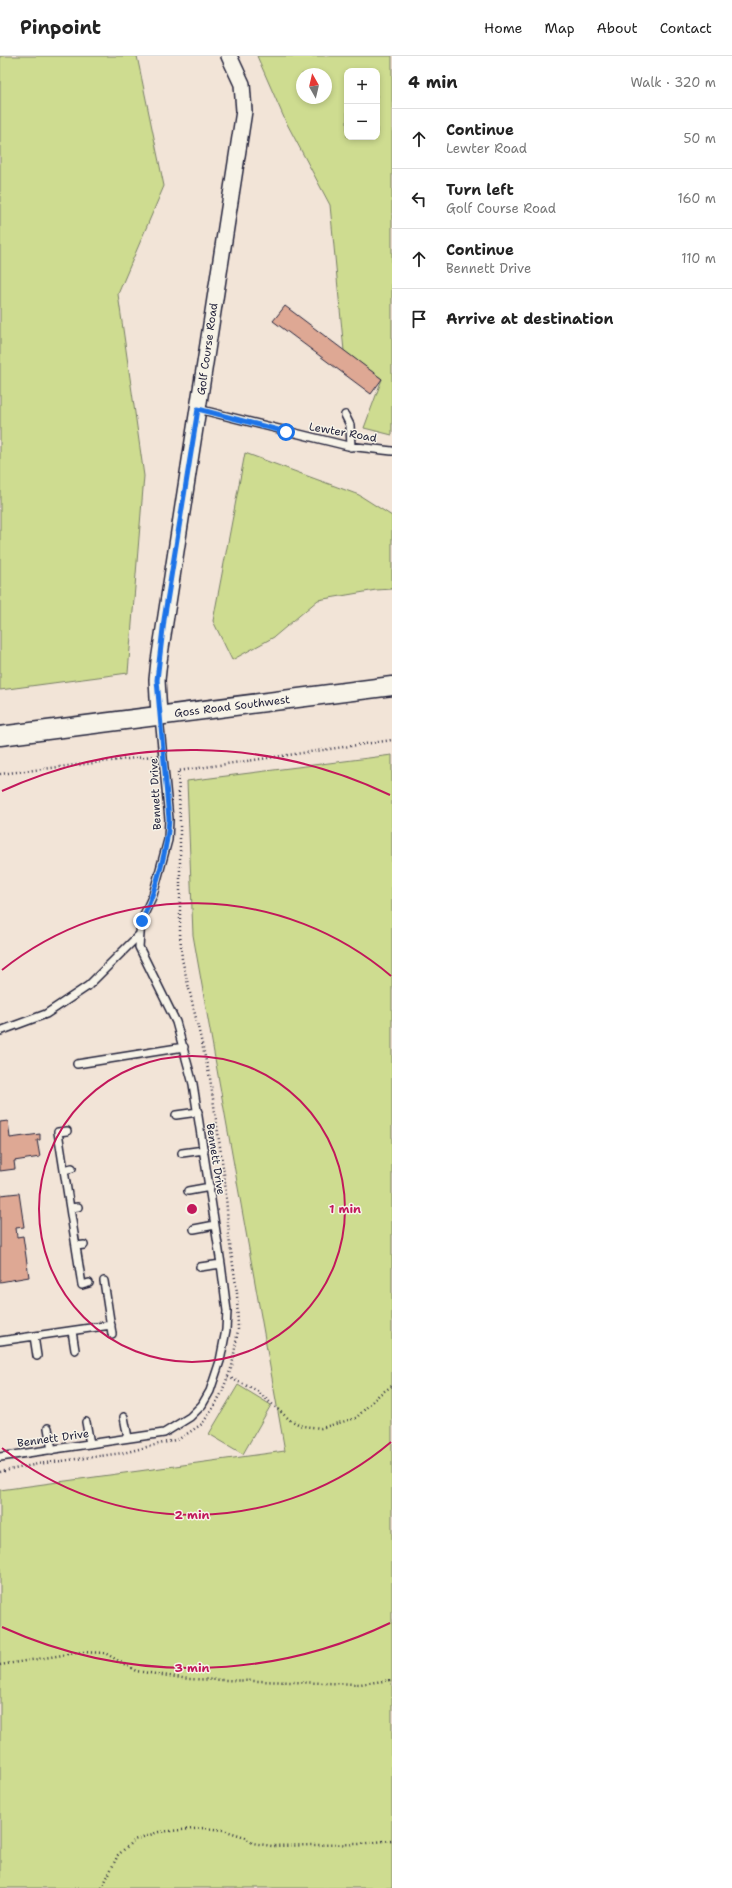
<!DOCTYPE html>
<html lang="en">
<head>
<meta charset="utf-8">
<style>
	:root { --surface:#fff; --page:#f6f6f6; --text:#222; --muted:#767676; --line:#e0e0e0 }
	body { margin:0; font-family:"Shantell Sans",sans-serif; background:var(--page); color:var(--text) }
	.controls { position:absolute; right:12px; top:12px; display:grid; overflow:hidden; border-radius:8px; box-shadow:0 2px 6px #0003 }
	.controls button { width:36px; height:36px; display:grid; place-items:center; padding:0; border:0; border-bottom:1px solid var(--line); background:var(--surface); color:var(--text); font:20px sans-serif }
	.compass { position:absolute; left:296px; top:12px; width:36px; height:36px; border-radius:50%; background:var(--surface); box-shadow:0 2px 6px #0003; rotate:352deg }
	.stop { position:absolute; width:12px; height:12px; margin:-9px; border:3px solid #1a73e8; border-radius:50%; background:#fff }
	.stop.end { background:#1a73e8; border-color:#fff; box-shadow:0 1px 4px #0008 }
	.list { margin:0; padding:0; list-style:none }
	h2 { display:flex; justify-content:space-between; align-items:center; height:52px; margin:0; padding:0 16px; font-size:17px }
	h2 small { font-size:13px; font-weight:400; color:var(--muted) }
	.list li { display:grid; grid-template-columns:26px 1fr auto; gap:12px; align-items:center; box-sizing:border-box; height:60px; padding:0 16px; border-top:1px solid var(--line) }
	.list b { display:block; font-size:15px; white-space:nowrap }
	.list p { margin:0; font-size:13px; white-space:nowrap; color:var(--muted) }
	.list em { font-size:13px; font-style:normal; color:var(--muted) }
	.icon { flex:none; width:22px; height:22px; fill:none; stroke:currentColor; stroke-width:2; stroke-linecap:round; stroke-linejoin:round }
	.map { position:relative; flex:none; width:392px; height:1832px; overflow:hidden }
	header { display:flex; align-items:center; gap:24px; box-sizing:border-box; height:56px; padding:0 20px; background:var(--surface); border-bottom:1px solid var(--line) }
	header strong { font-size:19px }
	nav { display:flex; gap:22px; margin-inline-start:auto; font-size:14px }
	main { display:flex }
	aside { flex:1; background:var(--surface) }
	.map>svg:first-child { display:block }
	.green { fill:#cedc90; stroke:#787f66; fill-rule:evenodd }
	.building { fill:#dea894; stroke:#22223b }
	.lines { fill:none; stroke-linecap:round; stroke-linejoin:round }
	.service-casing { stroke:#22223b; stroke-width:10 }
	.minor-casing { stroke:#22223b; stroke-width:18 }
	.tertiary-casing { stroke:#22223b; stroke-width:21 }
	.path { stroke:#22223b; stroke-width:2.5; stroke-dasharray:1 3; stroke-linecap:butt }
	.service { stroke:#f7f3e8; stroke-width:7 }
	.minor { stroke:#f7f3e8; stroke-width:15 }
	.tertiary { stroke:#f7f3e8; stroke-width:18 }
	.route { stroke:#1a73e8; stroke-width:5 }
	.ring { fill:none; stroke:#c2185b; stroke-width:2 }
	.labels { text-anchor:middle; stroke-width:3; stroke-linejoin:round; paint-order:stroke }
	.street-label { font-size:11px; fill:#22223b; stroke:#f7f3e8 }
	.centre { fill:#c2185b; stroke:#f7f3e8; stroke-width:2 }
	.ring-label { font-size:12px; text-anchor:middle; font-weight:bold; fill:#c2185b; stroke:#f7f3e8; stroke-width:3; stroke-linejoin:round; paint-order:stroke }
</style>
</head>
<body>
<header>
<strong>Pinpoint</strong>
<nav><a>Home</a><a>Map</a><a>About</a><a>Contact</a></nav>
</header>
<main>
<div class="map">
<svg width="392" height="1832" viewBox="0 0 392 1832">
	<rect width="100%" height="100%" fill="#f2e4d7"/>
	<filter id="ink" filterUnits="userSpaceOnUse"><feTurbulence type="fractalNoise" baseFrequency=".025" numOctaves="2"/><feDisplacementMap in="SourceGraphic" scale="8" xChannelSelector="R" yChannelSelector="G"/><feConvolveMatrix kernelMatrix="1 2 1 2 8 2 1 2 1" color-interpolation-filters="sRGB"/></filter>
	<g filter="url(#ink)">
		<path class="green" d="M0 0H137L164 130 118 238 144 420 128 617 0 634Z
			M257 0H392V379L364 372 382 323 344 295 330 149 285 64ZM347 15H377V81H347ZM302 18H326V42H302Z
			M245 397 359 439 392 460V533L376 534 318 544 274 581 232 604 213 565Z
			M392 699V1832H0V1434L285 1395 193 879 187 725Z
			M238 1329 271 1349 243 1398 209 1378Z"/>
		<path class="building" d="M285 250 382 323 371 338 273 265Z
			M8 1065 10 1082 40 1078V1084H37L40 1101 14 1105 15 1113 0 1115V1066Z
			M19 1137 24 1171 16 1172 17 1181 23 1180 29 1221 0 1226V1139Z"/>
		<g class="lines">
			<defs>
				<path id="service" d="M198 353 348 390 392 395
					M345 359 350 369 351 391
					M0 975 46 958 88 930 139 879
					M77 1008 184 991
					M176 1059 198 1056
					M67 1075 58 1076 82 1229 89 1227
					M182 1097 204 1094
					M64 1114 72 1112
					M188 1135 210 1131
					M70 1152 78 1151
					M194 1173 215 1169
					M76 1190 84 1189
					M200 1211 221 1208
					M104 1225 112 1278
					M72 1275 75 1294
					M34 1280 37 1300
					M0 1285 111 1269
					M124 1361 128 1382
					M86 1366 90 1388
					M48 1372 52 1394
					M0 1401 164 1377 190 1361 202 1349 210 1335 220 1305 226 1274 227 1255 221 1208 193 1028 176 966 139 891 141 865 153 839 168 784 169 763 159 661"/>
				<path id="minor" d="M159 659 157 624 159 605 244 55 242 28 229 0"/>
				<path id="tertiary" d="M0 680 392 630"/>
			</defs>
			<use href="#service" class="service-casing"/>
			<use href="#minor" class="minor-casing"/>
			<use href="#tertiary" class="tertiary-casing"/>
			<path class="path" d="M0 718 153 700
				M180 765 178 715 392 684
				M228 1321 256 1334 290 1364 302 1370 321 1372 356 1362 380 1338 392 1330
				M0 1416 38 1408 123 1397 179 1383 202 1368 212 1354 221 1338 232 1310 238 1274 237 1236 229 1182 225 1125 210 1022 182 903 180 877V770
				M0 1609 82 1596 105 1597 136 1615 189 1623 360 1628 392 1624
				M102 1832 118 1799 134 1784 159 1776 204 1772 223 1774 245 1781 252 1787 272 1790 359 1788 392 1784"/>
			<use href="#service" class="service"/>
			<use href="#minor" class="minor"/>
			<use href="#tertiary" class="tertiary"/>
		</g>
	</g>
	<g class="lines" filter="url(#ink)">
		<path class="route" d="M142 865C156 832 167 799 169 763L157 624 164 564 198 353 286 376"/>
	</g>
	<g class="ring">
		<circle cx="192" cy="1153" r="153"/>
		<path d="M391 1386A306 306 0 0 1 2 1392M2 914A306 306 0 0 1 391 920"/>
		<path d="M390 1567A459 459 0 0 1 2 1571M2 735A459 459 0 0 1 390 739"/>
	</g>
	<g class="labels">
		<g class="street-label">
			<text transform="translate(207 293) rotate(-82)" y="4">Golf Course Road</text>
			<text transform="translate(343 376) rotate(10)" y="4">Lewter Road</text>
			<text transform="translate(232 650) rotate(-7)" y="4">Goss Road Southwest</text>
			<text transform="translate(155 738) rotate(-93)" y="4">Bennett Drive</text>
			<text transform="translate(216 1103) rotate(81)" y="4">Bennett Drive</text>
			<text transform="translate(53 1382) rotate(-8)" y="4">Bennett Drive</text>
		</g>
	</g>
	<circle cx="192" cy="1153" r="6" class="centre"/>
	<g class="ring-label">
		<text x="345" y="1157">1 min</text>
		<text x="192" y="1463">2 min</text>
		<text x="192" y="1616">3 min</text>
	</g>
</svg>
<div class="controls">
<button>+</button>
<button>−</button>
</div>
<svg class="compass" viewBox="-18 -18 36 36"><path d="M0-13l5 13h-10z" fill="#e53935"/><path d="M0 13l5-13h-10z" fill="#767676"/></svg>
<div class="stop" style="left:286px;top:376px"></div>
<div class="stop end" style="left:142px;top:865px"></div>
</div>
<aside>
<h2>4 min<small>Walk · 320 m</small></h2>
<ul class="list">
<li><svg class="icon" aria-label="ahead" viewBox="0 0 24 24"><path d="M12 20V5M6 11l6-6 6 6"/></svg><div><b>Continue</b><p>Lewter Road</p></div><em>50 m</em></li>
<li><svg class="icon" aria-label="left" viewBox="0 0 24 24"><path d="M17 20v-9H6M10 6l-5 5 5 5"/></svg><div><b>Turn left</b><p>Golf Course Road</p></div><em>160 m</em></li>
<li><svg class="icon" aria-label="ahead" viewBox="0 0 24 24"><path d="M12 20V5M6 11l6-6 6 6"/></svg><div><b>Continue</b><p>Bennett Drive</p></div><em>110 m</em></li>
<li><svg class="icon" aria-label="arrive" viewBox="0 0 24 24"><path d="M6 21V4h12l-3 4 3 4H6"/></svg><div><b>Arrive at destination</b></div></li>
</ul>
</aside>
</main>
</body>
</html>
